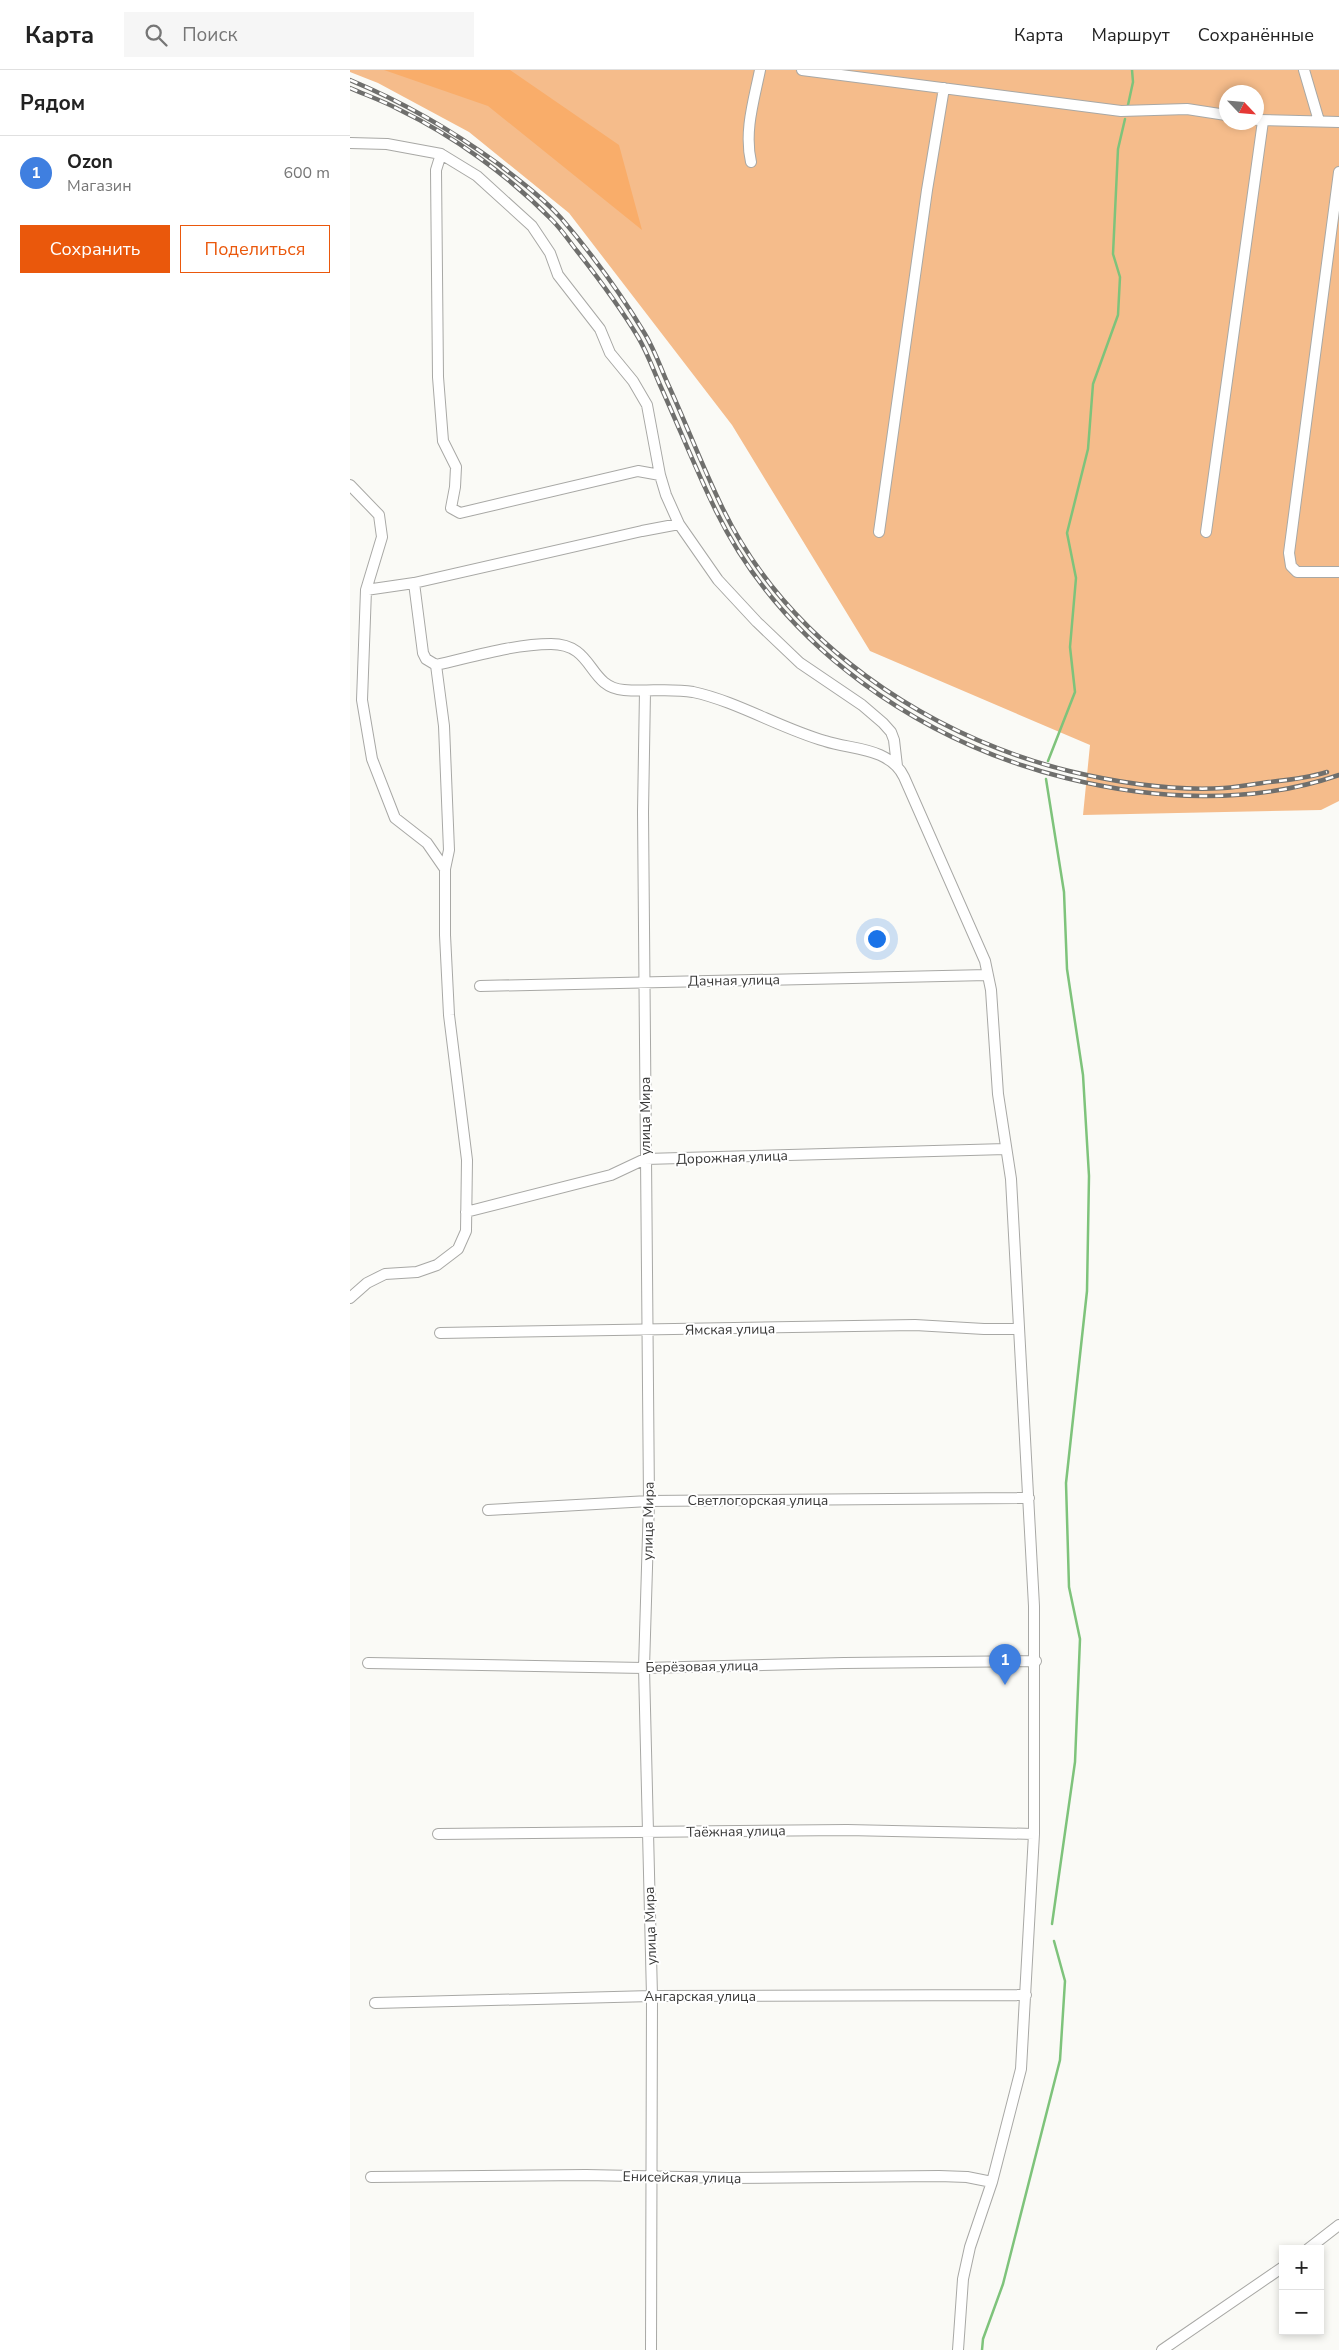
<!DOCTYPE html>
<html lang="ru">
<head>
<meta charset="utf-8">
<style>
	:root { --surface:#fff; --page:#f6f6f6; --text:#222; --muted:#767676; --line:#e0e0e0; --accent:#ea580c }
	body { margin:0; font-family:"Nunito Sans",sans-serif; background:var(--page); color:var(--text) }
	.controls { position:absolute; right:15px; bottom:15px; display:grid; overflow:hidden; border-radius:0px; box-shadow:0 2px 8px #0003 }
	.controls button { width:45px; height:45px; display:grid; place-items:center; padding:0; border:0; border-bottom:1px solid var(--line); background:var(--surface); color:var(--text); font:25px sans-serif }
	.compass { position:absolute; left:869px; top:15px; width:45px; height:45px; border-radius:50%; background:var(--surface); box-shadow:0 2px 8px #0003; rotate:116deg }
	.you { position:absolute; left:526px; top:868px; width:18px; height:18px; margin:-12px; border:4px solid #fff; border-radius:50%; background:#1a73e8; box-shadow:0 0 0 8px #1a73e833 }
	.badge { display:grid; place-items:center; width:32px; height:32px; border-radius:50%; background:var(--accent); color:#fff; font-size:16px; font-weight:700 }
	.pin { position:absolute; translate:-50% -41px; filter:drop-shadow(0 1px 2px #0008) }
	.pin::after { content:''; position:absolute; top:26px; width:18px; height:15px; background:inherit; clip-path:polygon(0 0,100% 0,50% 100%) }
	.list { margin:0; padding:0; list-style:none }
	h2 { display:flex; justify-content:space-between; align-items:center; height:65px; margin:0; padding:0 20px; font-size:21px }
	h2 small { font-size:16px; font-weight:400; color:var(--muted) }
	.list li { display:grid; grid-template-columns:32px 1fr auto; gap:15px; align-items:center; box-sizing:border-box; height:75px; padding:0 20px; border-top:1px solid var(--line) }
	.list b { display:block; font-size:19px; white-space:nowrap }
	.list p { margin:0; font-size:16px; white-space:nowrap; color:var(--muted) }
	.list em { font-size:16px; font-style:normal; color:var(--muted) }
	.actions { display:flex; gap:10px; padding:15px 20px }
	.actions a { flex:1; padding:11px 0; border:1px solid var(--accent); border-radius:0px; text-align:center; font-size:18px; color:var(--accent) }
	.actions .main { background:var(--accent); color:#fff }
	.icon { flex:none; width:28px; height:28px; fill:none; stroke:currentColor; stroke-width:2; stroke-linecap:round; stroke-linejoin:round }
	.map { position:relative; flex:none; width:989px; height:2280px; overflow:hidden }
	header { display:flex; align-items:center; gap:30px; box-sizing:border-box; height:70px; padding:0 25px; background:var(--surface); border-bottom:1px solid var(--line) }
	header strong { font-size:24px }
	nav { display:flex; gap:28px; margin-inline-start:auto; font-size:18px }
	.search { width:350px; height:45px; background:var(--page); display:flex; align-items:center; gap:12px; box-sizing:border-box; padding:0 18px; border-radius:0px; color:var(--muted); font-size:19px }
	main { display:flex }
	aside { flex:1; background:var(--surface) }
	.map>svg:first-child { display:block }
	.green { fill:#f5bc8b; fill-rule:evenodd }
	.forest { fill:#f9ad6a }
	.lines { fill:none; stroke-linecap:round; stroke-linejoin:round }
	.stream { stroke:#7ec37b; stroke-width:2.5 }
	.street-casing { stroke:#a8a8a5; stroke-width:12 }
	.street { stroke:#fff; stroke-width:10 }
	.rail-casing { stroke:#6f6f6d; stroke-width:4.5 }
	.rail { stroke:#fff; stroke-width:2.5; stroke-dasharray:8; stroke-linecap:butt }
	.labels { text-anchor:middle; stroke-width:4; stroke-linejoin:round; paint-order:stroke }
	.street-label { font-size:14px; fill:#393938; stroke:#fff }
</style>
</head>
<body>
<header>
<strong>Карта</strong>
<div class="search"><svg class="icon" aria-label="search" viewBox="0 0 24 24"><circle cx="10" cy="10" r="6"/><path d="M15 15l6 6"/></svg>Поиск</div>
<nav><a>Карта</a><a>Маршрут</a><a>Сохранённые</a></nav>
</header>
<main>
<aside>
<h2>Рядом<small></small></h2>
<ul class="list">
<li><span class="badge" style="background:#3f7fe0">1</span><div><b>Ozon</b><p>Магазин</p></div><em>600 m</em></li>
</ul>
<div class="actions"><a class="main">Сохранить</a><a>Поделиться</a></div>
</aside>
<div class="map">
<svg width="989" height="2280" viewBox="0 0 989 2280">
	<rect width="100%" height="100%" fill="#fafaf6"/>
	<path class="green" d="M0 0H989V731L971 740 733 745 740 675 520 581 382 355 219 143 119 62 28 13 0 2ZM876 22H906V52H876Z"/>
	<path class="forest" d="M34 0H160L269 75 292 160 138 36Z"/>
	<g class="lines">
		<path class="stream" d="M778 35 783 12 782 0
			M698 691 725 622 720 577 726 508 717 463 738 379 743 314 768 245 770 207 763 184 768 79 775 49
			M696 709 714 822 717 899 733 1005 739 1106 737 1221 716 1413 719 1517 730 1569 725 1692 702 1854
			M632 2280 633 2269 653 2214 710 1990 715 1911 704 1871"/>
		<defs>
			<path id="street" d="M452 0 771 41 837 39 876 45
				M954 0 969 51
				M908 50 989 52
				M0 73 37 74 91 84 127 106 182 156 200 183 208 205 250 259 260 283 283 311 297 335 310 405 316 425 329 454 368 510 407 552 450 593 512 635 533 653 541 662 544 670 547 696
				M91 84 86 100 88 307 93 371 106 397 105 417 101 438 110 443 288 401 310 405
				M401 92C394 61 404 30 410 0
				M989 102 939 483 941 496 947 502H989
				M0 415 29 445 32 467 16 520 12 630 22 689 45 748 77 773 95 799
				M529 462 577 120 594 18
				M856 462 913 51
				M16 520 64 513 292 461 329 454
				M86 595C122 587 164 574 201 574 245 574 237 617 274 620 297 622 320 618 343 622 386 631 432 659 475 671 493 677 512 677 530 685 541 690 549 696 554 707L635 891 641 920 648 1024 661 1109 684 1536V1764L671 1999 642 2112 620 2177 613 2209 608 2280
				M295 621 293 742 299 1431 294 1598 302 1926 301 2280
				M130 916 638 905
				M116 1142 261 1105 295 1089 656 1079
				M0 1228 17 1213 35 1204 67 1202 87 1195 108 1179 116 1161 117 1090 99 945 95 865V799L99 780 94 656 86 595 76 589 73 583 64 513
				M90 1263 565 1255 634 1259H669
				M138 1440 299 1431 679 1428
				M18 1593 294 1598 494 1593 686 1591
				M88 1764 497 1760 684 1764
				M25 1933 302 1926 676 1925
				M21 2107 236 2105 379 2108 589 2106 617 2107 642 2112
				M958 2179 989 2155
				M812 2280 933 2197"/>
		</defs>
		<use href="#street" class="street-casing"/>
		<use href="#street" class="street"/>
		<defs>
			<path id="rail" d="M0 10C53 32 100 59 147 93 169 110 193 128 211 148 242 184 271 224 295 264 304 279 310 296 317 312 336 353 352 396 372 437 437 572 576 665 719 701 769 713 823 721 874 718 889 717 905 714 919 712 939 710 958 708 977 702
				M0 18C16 25 33 31 48 39 104 66 159 106 202 150 212 160 219 171 227 181 249 209 270 237 288 267 297 282 303 299 310 315 329 357 346 400 366 441 433 578 571 672 716 708 804 730 902 735 989 705"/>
		</defs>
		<use href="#rail" class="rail-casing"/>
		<use href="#rail" class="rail"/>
	</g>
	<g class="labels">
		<g class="street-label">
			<text transform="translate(384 910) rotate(-1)" y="5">Дачная улица</text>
			<text transform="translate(295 1046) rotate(-90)" y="5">улица Мира</text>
			<text transform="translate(382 1087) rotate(-2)" y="5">Дорожная улица</text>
			<text transform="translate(380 1259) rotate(-1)" y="5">Ямская улица</text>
			<text x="408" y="1435">Светлогорская улица</text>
			<text transform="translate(298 1451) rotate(-89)" y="5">улица Мира</text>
			<text transform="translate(352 1596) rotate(-1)" y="5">Берёзовая улица</text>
			<text transform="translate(386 1761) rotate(-1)" y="5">Таёжная улица</text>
			<text transform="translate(300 1856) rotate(-92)" y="5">улица Мира</text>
			<text x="350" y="1931">Ангарская улица</text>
			<text transform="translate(332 2107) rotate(1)" y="5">Енисейская улица</text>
		</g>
	</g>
</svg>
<div class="controls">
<button>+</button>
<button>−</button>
</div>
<svg class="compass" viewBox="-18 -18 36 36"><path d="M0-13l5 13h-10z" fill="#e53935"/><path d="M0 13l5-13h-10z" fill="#767676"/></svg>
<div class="you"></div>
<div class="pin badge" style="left:655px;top:1615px;background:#3f7fe0">1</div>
</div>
</main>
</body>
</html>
